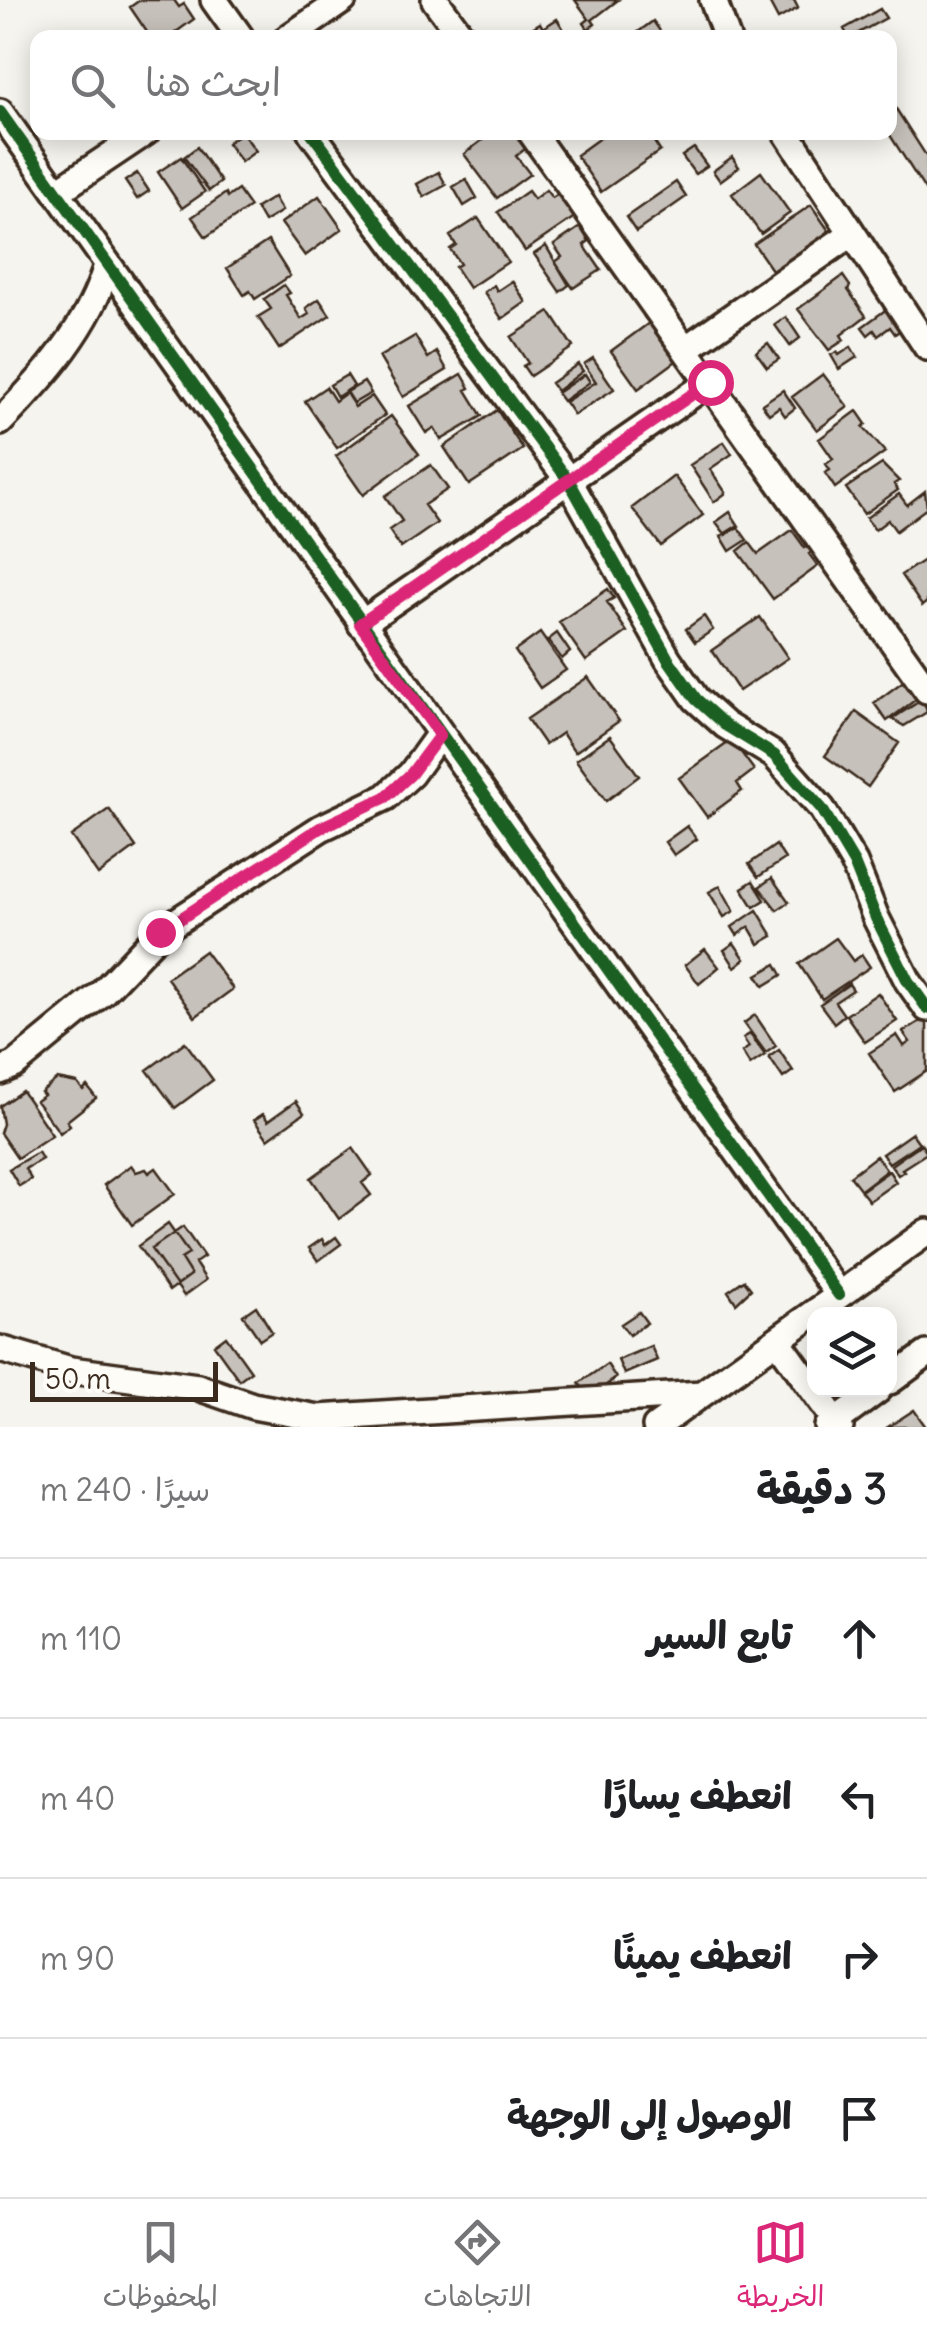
<!DOCTYPE html>
<html lang="ar">
<head>
<meta charset="utf-8">
<style>
	:root { --surface:#fff; --page:#f6f6f6; --text:#202124; --muted:#757577; --line:#e0e0e0; --accent:#db2777 }
	body { margin:0; font-family:Delius,"Playpen Sans Arabic",sans-serif; background:var(--page); color:var(--text); direction:rtl }
	.controls { position:absolute; right:30px; bottom:30px; display:grid; overflow:hidden; border-radius:20px; box-shadow:0 5px 25px #0003 }
	.controls button { width:90px; height:90px; display:grid; place-items:center; padding:0; border:0; border-bottom:2px solid var(--line); background:var(--surface); color:var(--text); font:50px sans-serif }
	.scale { position:absolute; left:30px; bottom:25px; width:188px; box-sizing:border-box; padding-left:10px; border:5px solid #3b2a1e; border-top:0; font-size:28px; line-height:35px; white-space:nowrap; color:#3b2a1e; -webkit-text-stroke:8px #fdfcf7; paint-order:stroke }
	.stop { position:absolute; width:30px; height:30px; margin:-22px; border:8px solid #db2777; border-radius:50%; background:#fff }
	.stop.end { background:#db2777; border-color:#fff; box-shadow:0 2px 10px #0008 }
	.list { margin:0; padding:0; list-style:none }
	h2 { display:flex; justify-content:space-between; align-items:center; height:130px; margin:0; padding:0 40px; font-size:42px }
	h2 small { font-size:32px; font-weight:400; color:var(--muted) }
	.list li { display:grid; grid-template-columns:65px 1fr auto; gap:30px; align-items:center; box-sizing:border-box; height:160px; padding:0 40px; border-top:2px solid var(--line) }
	.list b { display:block; font-size:38px; white-space:nowrap }
	.list em { font-size:32px; font-style:normal; color:var(--muted) }
	.icon { flex:none; width:55px; height:55px; fill:none; stroke:currentColor; stroke-width:2; stroke-linecap:round; stroke-linejoin:round }
	.map { position:relative; flex:none; width:927px; height:1427px; overflow:hidden; direction:ltr }
	.search { position:absolute; background:var(--surface); box-shadow:0 5px 25px #0003; left:30px; right:30px; top:30px; height:110px; display:flex; align-items:center; gap:25px; box-sizing:border-box; padding:0 35px; border-radius:20px; color:var(--muted); font-size:38px }
	.sheet { height:770px; background:var(--surface) }
	nav { display:flex; justify-content:space-around; align-items:center; box-sizing:border-box; height:140px; border-top:2px solid var(--line); background:var(--surface); font-size:28px; color:var(--muted) }
	nav a { display:grid; justify-items:center; gap:5px }
	nav .on { color:var(--accent) }
	.map>svg:first-child { display:block }
	.building { fill:#c7c1bb; stroke:#3b2a1e; stroke-width:2.5 }
	.lines { fill:none; stroke-linecap:round; stroke-linejoin:round }
	.minor-casing { stroke:#3b2a1e; stroke-width:32 }
	.minor { stroke:#fdfcf7; stroke-width:25 }
	.cycleway-casing { stroke:#fdfcf7; stroke-width:19 }
	.cycleway { stroke:#1b5e20; stroke-width:12 }
	.route { stroke:#db2777; stroke-width:12 }
</style>
</head>
<body>
<div class="map">
<svg width="927" height="1427" viewBox="0 0 927 1427">
	<rect width="100%" height="100%" fill="#f5f4ee"/>
	<filter id="ink" filterUnits="userSpaceOnUse"><feTurbulence type="fractalNoise" baseFrequency=".01" numOctaves="2"/><feDisplacementMap in="SourceGraphic" scale="20" xChannelSelector="R" yChannelSelector="G"/><feConvolveMatrix kernelMatrix="1 2 1 2 8 2 1 2 1" color-interpolation-filters="sRGB"/></filter>
	<g filter="url(#ink)">
		<path class="building" d="M140 0H174L179 7 184 4 194 19 168 38H151L130 7Z
			M575 0H618L592 20 595 24 588 29 584 23 589 19Z
			M777 0H794L798 8 778 19 770 4Z
			M880 9 886 18 849 38 844 29Z
			M557 19 566 33 559 38H532L527 31 540 23 543 28Z
			M653 21 665 38H630Z
			M891 101 927 157V193L888 132Z
			M242 132 256 151 241 162 227 143Z
			M493 132H526L533 143 516 156 530 174 497 198 464 154Z
			M608 132H648L660 151 601 192 576 155Z
			M197 147 221 182 209 191 184 157Z
			M694 148 707 166 695 174 682 156Z
			M181 157 205 192 182 208 158 172Z
			M732 157 739 167 720 181 713 171Z
			M439 172 446 185 424 197 417 184Z
			M761 172 790 213 761 234 732 194Z
			M137 173 149 191 137 199 125 181Z
			M466 179 477 198 464 206 453 187Z
			M676 182 686 197 636 232 626 217Z
			M566 189 582 212 525 251 498 212 528 191 534 199 546 190 552 198Z
			M238 190 250 207 206 237 192 217 226 193 228 197Z
			M319 196 342 229 305 256 281 223Z
			M274 197 282 211 264 222 256 208Z
			M811 205 836 241 779 280 754 244Z
			M478 218 508 262 469 288 455 267 460 264 450 249 456 245 450 236Z
			M580 227 589 241 584 245 601 270 573 288 555 262 562 257 554 245Z
			M268 241 290 276 255 299 250 291 244 295 227 268Z
			M546 246 569 285 560 292 534 254Z
			M843 276 850 286 848 290 866 316 841 335 844 340 829 350 798 309Z
			M512 281 526 302 502 319 484 292 494 285 497 291Z
			M284 285 290 293 286 295 301 319 309 314 306 308 319 299 330 315 279 349 258 317 271 309 264 299Z
			M891 306 906 326 895 334 890 327 878 336 874 330 868 335 862 327Z
			M655 309 687 353 638 389 611 351 649 323 644 317Z
			M550 312 573 347 530 376 523 366 528 363 511 337Z
			M786 317 800 338 790 346 775 325Z
			M415 336 428 358 437 352 447 370 403 397 379 357Z
			M768 343 779 359 767 367 756 352Z
			M851 347 857 357 839 369 831 355 837 352 839 355Z
			M593 358 614 389 574 415 565 402 596 382 584 364Z
			M578 364 583 371 557 391 551 383Z
			M462 374 470 388 466 390 482 416 441 440 434 428 426 433 409 406Z
			M585 374 590 382 563 401 557 393Z
			M823 374 848 407 817 430 792 397Z
			M347 375 354 386 337 397 330 385Z
			M364 382 371 393 354 403 347 392Z
			M326 387 335 401 346 393 355 407 372 396 385 415 337 448 305 401Z
			M783 390 795 408 785 416 779 407 769 414 762 404Z
			M497 410 523 449 469 485 444 447Z
			M857 411 866 424 863 427 885 452 835 488 825 473 830 470 826 464 833 459 819 439Z
			M391 416 419 454 363 495 336 456Z
			M724 442 732 454 710 469 726 493 714 502 690 465Z
			M882 464 899 481 894 484 898 490 864 514 846 488Z
			M431 465 448 489 424 505 437 523 401 548 389 530 402 521 385 496Z
			M674 476 703 515 661 546 632 508Z
			M925 491 927 508 896 531 888 520 875 530 866 518 899 494 907 505Z
			M730 512 739 526 726 535 716 522Z
			M737 526 747 540 730 551 721 536Z
			M792 530 805 548 817 539 821 545 809 554 818 566 773 599 738 551 749 542 758 554Z
			M927 558V602L922 606 901 575Z
			M608 589 614 598 607 602 627 632 586 661 559 622Z
			M704 616 713 630 695 642 686 629Z
			M760 617 788 658 739 691 712 650Z
			M540 633 566 670 540 688 515 651Z
			M557 633 570 652 562 659 548 640Z
			M588 677 619 721 575 752 562 733 545 745 527 719Z
			M909 677 922 695 887 721 874 703Z
			M923 699 927 712 904 726 892 719Z
			M856 712 899 743 868 787 825 756Z
			M610 736 639 776 606 801 576 760Z
			M732 740 754 770 737 783 742 791 707 817 679 778Z
			M109 809 136 847 98 875 71 836Z
			M687 826 697 839 674 855 665 842Z
			M776 845 785 859 758 877 749 864Z
			M772 878 789 902 777 910 759 887Z
			M753 881 765 900 754 907 742 888Z
			M720 886 734 911 724 917 709 892Z
			M757 910 773 936 759 944 749 927 737 935 732 927Z
			M836 938 853 961 862 955 870 967 822 999 799 964Z
			M734 943 745 959 735 967 724 950Z
			M705 949 719 967 699 984 685 965Z
			M205 951 233 989 195 1017 167 978Z
			M776 964 782 975 764 986 757 975Z
			M849 984 853 990 835 1002 844 1015 834 1023 820 1004Z
			M878 993 897 1021 865 1042 846 1015Z
			M755 1015 776 1046 766 1053 744 1023Z
			M927 1017V1071L895 1092 869 1053 897 1035 904 1046 910 1042 903 1032Z
			M750 1034 765 1055 750 1065 742 1052 749 1047 743 1038Z
			M185 1042 213 1080 175 1108 147 1070Z
			M779 1050 793 1071 783 1078 769 1057Z
			M57 1079 77 1083 83 1090 87 1086 96 1098 67 1121 70 1125 60 1133 36 1101 44 1095 41 1092Z
			M22 1091 52 1135 17 1158 0 1133 3 1124 0 1106Z
			M296 1101 304 1113 268 1139 254 1120 263 1114 268 1121Z
			M912 1133 919 1143 889 1163 882 1154Z
			M921 1144 927 1153 902 1169 904 1171 898 1175 891 1165Z
			M353 1148 372 1175 362 1183 371 1195 339 1219 311 1178Z
			M38 1152 42 1159 25 1169 31 1179 19 1186 9 1169Z
			M876 1156 887 1170 861 1190 850 1176Z
			M131 1165 136 1172 146 1169 149 1173 156 1168 175 1194 132 1225 104 1185Z
			M889 1171 896 1182 869 1201 861 1191Z
			M168 1224 189 1254 181 1259 191 1275 169 1291 138 1246Z
			M183 1227 204 1257 195 1263 206 1280 184 1296 151 1249Z
			M336 1237 341 1244 318 1261 309 1248 322 1239 325 1245Z
			M744 1280 751 1289 736 1303 728 1291Z
			M256 1306 272 1332 260 1340 243 1315Z
			M639 1312 647 1323 629 1335 621 1324Z
			M226 1336 251 1371 239 1380 214 1345Z
			M651 1346 657 1360 624 1374 618 1360Z
			M607 1364 616 1378 589 1397 579 1383Z
			M914 1410 926 1427H888Z"/>
		<g class="lines">
			<defs>
				<path id="minor" d="M214 0 241 38
					M435 0 463 38
					M713 0 727 38
					M288 38 343 0
					M0 112 839 1295
					M311 132 569 481 668 659 696 699 725 725 774 755 822 809 854 863 876 918 908 981 927 1008
					M531 132 927 690
					M786 132 927 347
					M58 191 146 132
					M687 348 851 234
					M0 422C43 378 91 325 107 265
					M361 624 710 382
					M0 1071 14 1065 103 992 160 932 321 828 386 797 411 774 439 735
					M778 1341 840 1427
					M0 1349 71 1370 198 1387 253 1406 318 1418 702 1394
					M890 1381 927 1354
					M656 1427 927 1232
					M828 1427 878 1390"/>
			</defs>
			<use href="#minor" class="minor-casing"/>
			<use href="#minor" class="minor"/>
			<defs>
				<path id="cycleway" d="M0 112 839 1295
					M311 132 569 481 668 659 696 699 725 725 774 755 822 809 854 863 876 918 908 981 927 1008"/>
			</defs>
			<use href="#cycleway" class="cycleway-casing"/>
			<use href="#cycleway" class="cycleway"/>
		</g>
	</g>
	<g class="lines" filter="url(#ink)">
		<path class="route" d="M160 932 320 828 386 797 411 774 440 735 360 624 710 382"/>
	</g>
</svg>
<div class="controls">
<button><svg class="icon" aria-label="layers" viewBox="0 0 24 24"><path d="M12 4l9 5-9 5-9-5zM3 14l9 5 9-5"/></svg></button>
</div>
<div class="scale">50 m</div>
<div class="stop" style="left:710px;top:382px"></div>
<div class="stop end" style="left:160px;top:932px"></div>
<div class="search"><svg class="icon" aria-label="search" viewBox="0 0 24 24"><circle cx="10" cy="10" r="6"/><path d="M15 15l6 6"/></svg>ابحث هنا</div>
</div>
<section class="sheet">
<h2>3 دقيقة<small>سيرًا · 240 m</small></h2>
<ul class="list">
<li><svg class="icon" aria-label="ahead" viewBox="0 0 24 24"><path d="M12 20V5M6 11l6-6 6 6"/></svg><div><b>تابع السير</b></div><em>110 m</em></li>
<li><svg class="icon" aria-label="left" viewBox="0 0 24 24"><path d="M17 20v-9H6M10 6l-5 5 5 5"/></svg><div><b>انعطف يسارًا</b></div><em>40 m</em></li>
<li><svg class="icon" aria-label="right" viewBox="0 0 24 24"><path d="M7 20v-9h11M14 6l5 5-5 5"/></svg><div><b>انعطف يمينًا</b></div><em>90 m</em></li>
<li><svg class="icon" aria-label="arrive" viewBox="0 0 24 24"><path d="M6 21V4h12l-3 4 3 4H6"/></svg><div><b>الوصول إلى الوجهة</b></div></li>
</ul>
</section>
<nav>
<a class="on"><svg class="icon" aria-label="map" viewBox="0 0 24 24"><path d="M3 6l6-2 6 2 6-2v14l-6 2-6-2-6 2zM9 4v14M15 6v14"/></svg>الخريطة</a>
<a><svg class="icon" aria-label="directions" viewBox="0 0 24 24"><path d="M12 3l9 9-9 9-9-9zM9 14v-3h6M13 9l2 2-2 2"/></svg>الاتجاهات</a>
<a><svg class="icon" aria-label="saved" viewBox="0 0 24 24"><path d="M7 4h10v16l-5-4-5 4z"/></svg>المحفوظات</a>
</nav>
</body>
</html>
